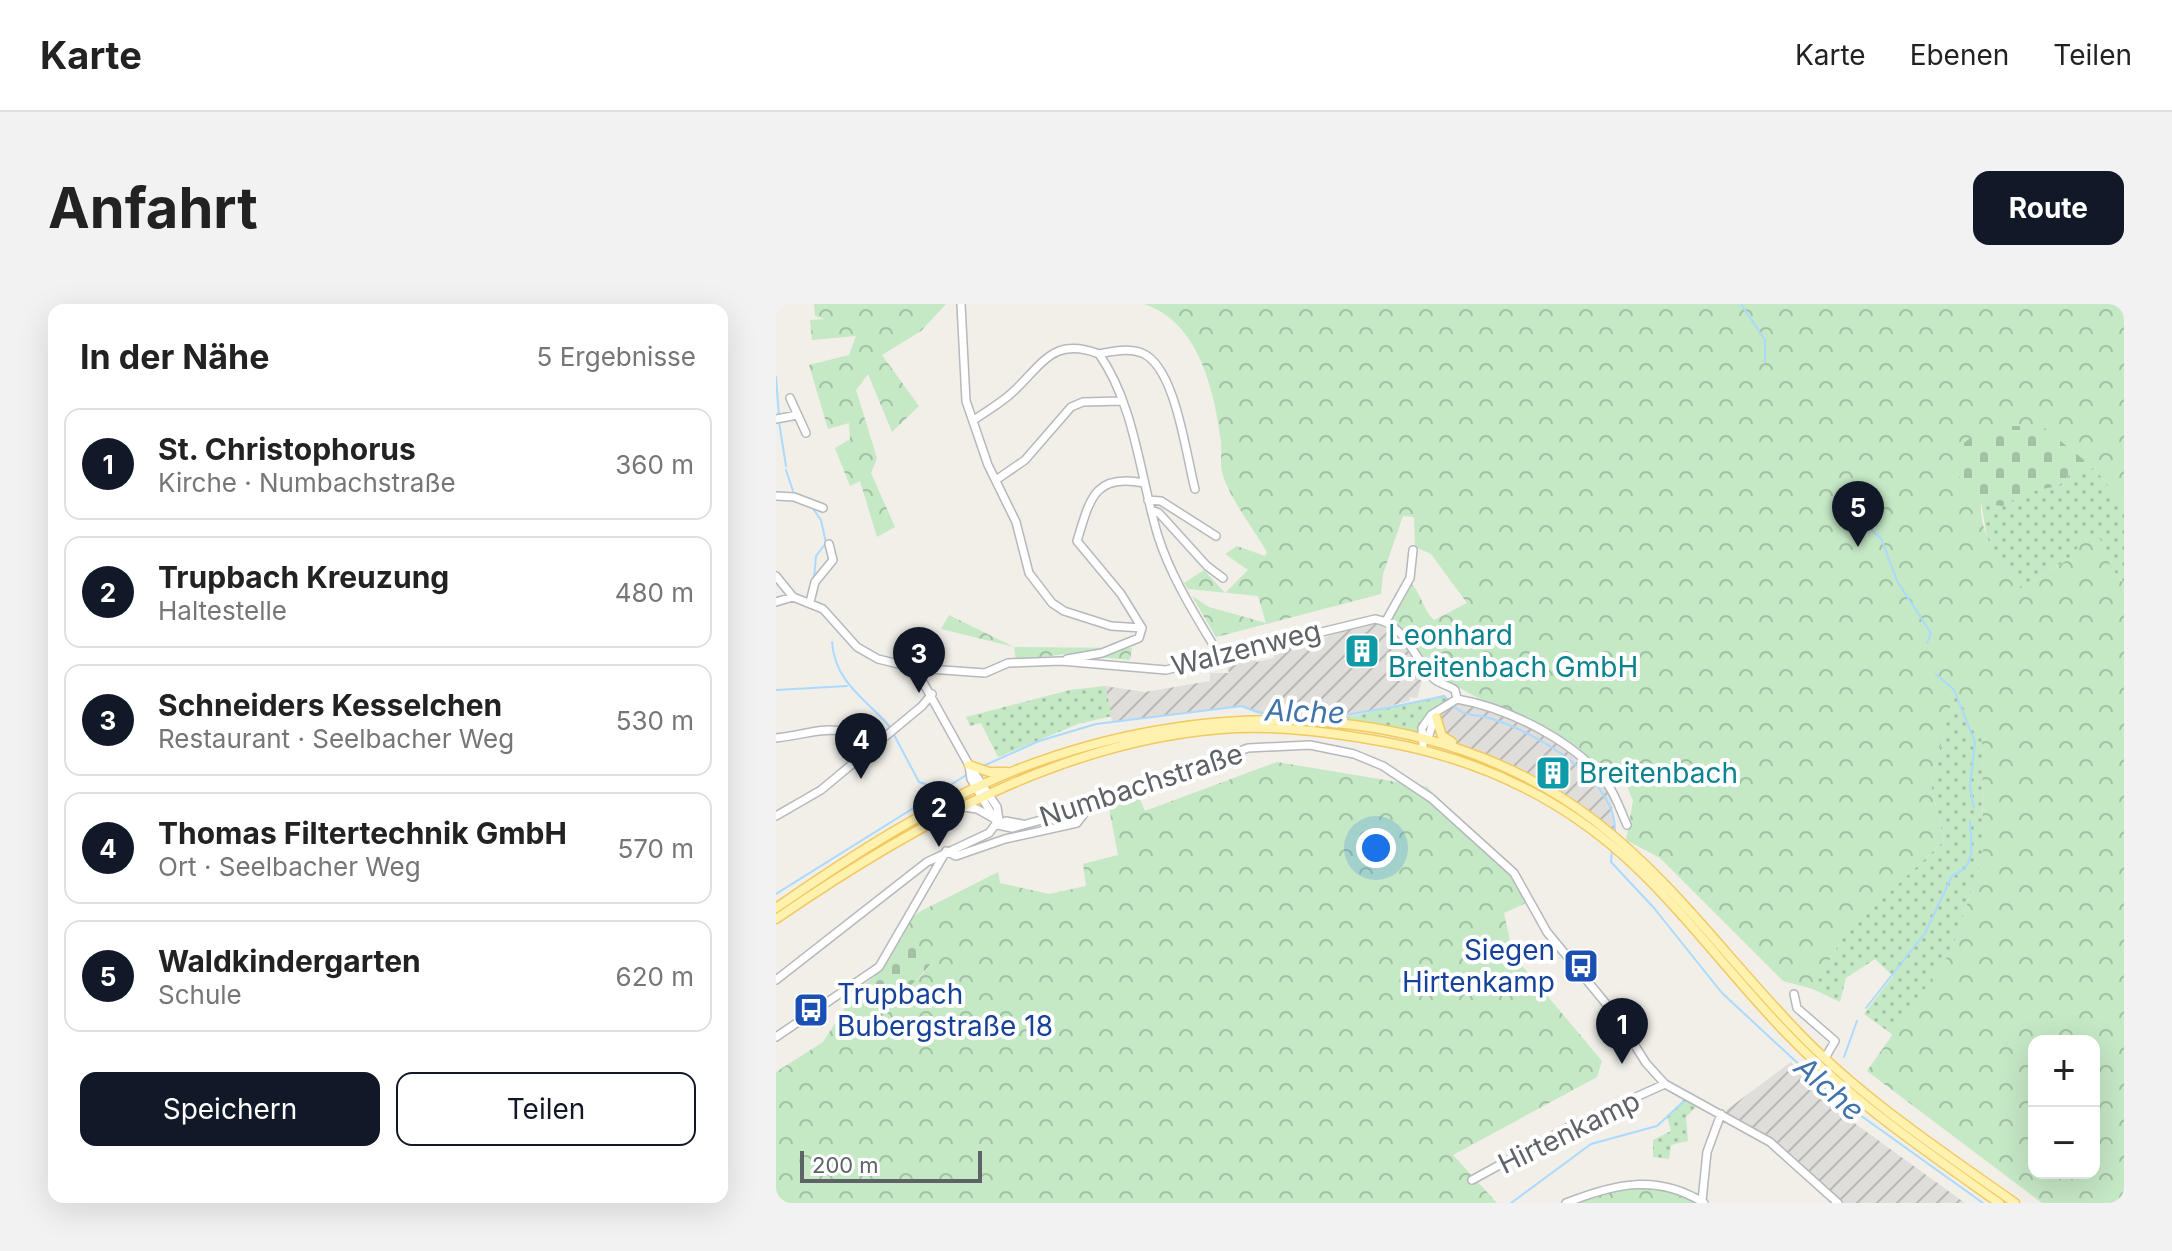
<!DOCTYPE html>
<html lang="de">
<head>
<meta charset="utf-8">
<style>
	:root { --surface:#fff; --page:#f2f2f2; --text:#222; --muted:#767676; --line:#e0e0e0; --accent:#111827 }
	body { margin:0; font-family:Inter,sans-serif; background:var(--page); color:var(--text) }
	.controls { position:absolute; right:24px; bottom:24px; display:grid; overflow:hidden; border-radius:16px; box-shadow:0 8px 32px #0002 }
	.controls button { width:72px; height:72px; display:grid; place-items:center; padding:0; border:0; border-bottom:2px solid var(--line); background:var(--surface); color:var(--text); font:40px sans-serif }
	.scale { position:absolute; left:24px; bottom:20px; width:182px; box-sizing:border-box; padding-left:8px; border:4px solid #5f6368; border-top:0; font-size:22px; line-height:28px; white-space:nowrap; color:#5f6368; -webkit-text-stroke:6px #fff; paint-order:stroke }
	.you { position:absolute; left:600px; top:544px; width:28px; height:28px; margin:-20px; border:6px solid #fff; border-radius:50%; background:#1a73e8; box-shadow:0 0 0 12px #1a73e833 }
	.badge { display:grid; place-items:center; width:52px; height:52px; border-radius:50%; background:var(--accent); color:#fff; font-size:26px; font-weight:700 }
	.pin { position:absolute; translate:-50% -66px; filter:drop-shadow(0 2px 4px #0008) }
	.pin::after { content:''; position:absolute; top:42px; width:28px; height:24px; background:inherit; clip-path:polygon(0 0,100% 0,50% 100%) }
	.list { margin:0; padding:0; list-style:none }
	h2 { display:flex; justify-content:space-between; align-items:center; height:104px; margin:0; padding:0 32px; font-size:34px }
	h2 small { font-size:26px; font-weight:400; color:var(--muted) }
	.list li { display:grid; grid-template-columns:52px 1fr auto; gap:24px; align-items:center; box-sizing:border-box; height:112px; margin:0 16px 16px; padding:0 16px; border:2px solid var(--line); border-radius:16px }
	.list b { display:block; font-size:30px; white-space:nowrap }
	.list p { margin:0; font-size:26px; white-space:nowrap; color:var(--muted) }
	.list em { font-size:26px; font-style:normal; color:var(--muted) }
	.actions { display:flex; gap:16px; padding:24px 32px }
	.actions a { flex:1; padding:18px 0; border:2px solid var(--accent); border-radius:16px; text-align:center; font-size:28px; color:var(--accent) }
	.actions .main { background:var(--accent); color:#fff }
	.map { position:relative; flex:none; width:1348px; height:899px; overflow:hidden; border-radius:16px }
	header { display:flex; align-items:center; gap:48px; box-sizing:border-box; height:112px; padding:0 40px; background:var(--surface); border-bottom:2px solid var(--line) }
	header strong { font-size:38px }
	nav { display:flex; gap:44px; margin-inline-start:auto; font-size:28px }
	.intro { display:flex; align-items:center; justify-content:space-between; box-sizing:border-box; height:192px; padding:0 48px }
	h1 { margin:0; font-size:56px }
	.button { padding:20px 36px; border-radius:16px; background:var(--accent); color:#fff; font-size:28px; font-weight:700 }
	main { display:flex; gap:48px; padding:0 48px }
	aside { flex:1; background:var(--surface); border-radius:16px; box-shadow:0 8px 32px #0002 }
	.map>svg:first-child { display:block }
	.industrial { fill:url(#industrial-furrows) }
	.grass { fill:url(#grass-dots) }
	.forest { fill:url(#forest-crowns); fill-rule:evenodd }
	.cemetery { fill:url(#cemetery-stones) }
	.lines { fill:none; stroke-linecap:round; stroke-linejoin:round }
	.stream { stroke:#aadaff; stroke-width:2 }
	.minor-casing { stroke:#b5b8bc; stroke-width:10 }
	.major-casing { stroke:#f2c960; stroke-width:11 }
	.minor { stroke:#fff; stroke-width:7 }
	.major { stroke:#fff2af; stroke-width:8 }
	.labels { text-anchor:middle; stroke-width:8; stroke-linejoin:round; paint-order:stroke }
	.culture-label { font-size:28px; fill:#0d838f; stroke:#fff; text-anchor:start }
	.street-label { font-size:28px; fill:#5f6368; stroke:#fff }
	.transit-label { font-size:28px; fill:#164399; stroke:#fff; text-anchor:end }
	.water-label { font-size:30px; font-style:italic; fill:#4174aa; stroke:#fff }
</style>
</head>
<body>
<header>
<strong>Karte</strong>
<nav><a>Karte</a><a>Ebenen</a><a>Teilen</a></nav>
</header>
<div class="intro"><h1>Anfahrt</h1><a class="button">Route</a></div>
<main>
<aside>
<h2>In der Nähe<small>5 Ergebnisse</small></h2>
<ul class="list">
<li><span class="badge">1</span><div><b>St. Christophorus</b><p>Kirche · Numbachstraße</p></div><em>360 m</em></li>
<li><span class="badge">2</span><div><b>Trupbach Kreuzung</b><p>Haltestelle</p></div><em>480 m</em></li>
<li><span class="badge">3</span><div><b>Schneiders Kesselchen</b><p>Restaurant · Seelbacher Weg</p></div><em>530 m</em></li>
<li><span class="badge">4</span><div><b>Thomas Filtertechnik GmbH</b><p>Ort · Seelbacher Weg</p></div><em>570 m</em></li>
<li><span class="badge">5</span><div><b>Waldkindergarten</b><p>Schule</p></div><em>620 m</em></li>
</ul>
<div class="actions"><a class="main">Speichern</a><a>Teilen</a></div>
</aside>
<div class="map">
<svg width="1348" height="899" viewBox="0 0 1348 899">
	<defs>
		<pattern id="industrial-furrows" width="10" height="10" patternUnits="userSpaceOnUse" patternTransform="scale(2)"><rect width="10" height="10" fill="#e0deda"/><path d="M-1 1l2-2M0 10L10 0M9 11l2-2" fill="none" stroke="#b9b8b5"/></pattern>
		<pattern id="grass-dots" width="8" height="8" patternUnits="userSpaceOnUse" patternTransform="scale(2)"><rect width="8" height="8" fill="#c5e8c5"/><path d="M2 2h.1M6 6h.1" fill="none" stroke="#a3c0a4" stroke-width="1.8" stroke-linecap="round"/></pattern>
		<pattern id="forest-crowns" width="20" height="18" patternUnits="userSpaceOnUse" patternTransform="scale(2)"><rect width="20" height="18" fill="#c5e8c5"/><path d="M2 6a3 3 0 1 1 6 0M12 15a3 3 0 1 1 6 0" fill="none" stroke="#a3c0a4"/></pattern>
		<pattern id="cemetery-stones" width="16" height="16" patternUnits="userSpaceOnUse" patternTransform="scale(2)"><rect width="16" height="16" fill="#c5e8c5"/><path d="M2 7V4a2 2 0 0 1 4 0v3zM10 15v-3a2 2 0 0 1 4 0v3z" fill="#a3c0a4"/></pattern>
	</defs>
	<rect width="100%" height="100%" fill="#f1efe8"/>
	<path class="industrial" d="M603 318 641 355 639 364 649 367 641 394 634 393 633 397 567 414 480 409 466 402 336 418 329 382 369 388 434 377V369H453L450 358 478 349 481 358 498 354 496 344 513 338 516 347 562 328Z
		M681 395 710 400 807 451 834 480 839 534 775 487 669 435 659 409Z
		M1015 758 1052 800 1189 899H1062L1016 856 945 810Z"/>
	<path class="grass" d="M1318 164 1348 201V280L1335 263 1324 235 1245 285 1212 240 1205 198 1226 202 1251 188 1282 182 1296 168Z
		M329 382 336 412 302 420 222 453 205 419 194 422 190 413 294 386Z
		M1178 386 1206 436 1207 551 1176 646 1117 731 1088 710 1117 672 1099 655 1070 674 1064 698 1037 685 1068 631 1168 537 1155 481Z
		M668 392 675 399 646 424 648 435 480 409 567 414Z
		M911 792 924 799 910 813 912 837 895 841 893 855 877 853V836L895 827 891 813Z"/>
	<path class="forest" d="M38 0H170L145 27 106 51 143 102 116 128 92 70 80 86 101 154 95 169 119 223 101 233 84 177 74 182 59 144 74 135 73 119 52 125 33 61 73 51 80 32 36 36 34 16 49 15 39 12Z
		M368 0H1348V201L1318 164 1296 168 1282 182 1251 188 1226 202 1205 198C1203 234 1225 257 1245 285L1296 253 1310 229 1324 235 1335 263 1348 280V899H1266L1091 767 1176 646 1207 551 1206 436 1178 387 1155 481 1168 537 1068 631 1037 685 1007 677 884 554 850 536 857 497 848 474 662 372 630 328 615 316 635 279C646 291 647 306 658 316L691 299 655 250 639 243 638 213 627 212 607 270 605 290 440 333 416 292 433 303 490 319 482 292 412 285 408 279 428 266 449 289 472 266 449 250 461 242 489 252 491 248C479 227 451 190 446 168 444 158 446 147 445 137 438 86 423 18 368 0ZM1258 737H1318V869H1258Z
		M173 311 238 343 356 344 354 356 290 350 240 356 238 343 165 325Z
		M501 458 651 483 730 564 750 599 728 609 737 651 826 757 821 773 677 851 721 899H0V768L47 738 80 687 106 712 156 660 126 633V623L143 608 222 568 224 579 273 590 310 582 307 560 342 551 333 504 363 493 369 507Z
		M851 879 898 885 928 899H790Z"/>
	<path class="cemetery" d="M1237 122 1267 123 1318 164 1296 168 1282 182 1251 188 1226 202C1220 201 1213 200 1207 198 1190 192 1172 162 1184 144 1193 129 1220 125 1237 122Z
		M126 633 156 659 106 712 80 687 98 673Z"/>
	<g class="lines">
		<path class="stream" d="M965 0 989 36V58
			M0 73 3 112
			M3 118 10 162
			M10 166 17 187
			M1070 180 1075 189 1076 211 1105 234 1121 277 1155 329 1151 339
			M38 206 45 216 50 239 40 252 38 274
			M56 338C59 379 90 395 114 423
			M1160 370 1178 386 1199 438 1194 482 1198 504
			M0 386 71 382
			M676 401C690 414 699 409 716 415 760 428 841 476 839 528
			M117 429 143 478 164 485
			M205 463 263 437 320 420 466 402C519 428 612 404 668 392L672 396
			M836 546 835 558 878 604 946 689 1056 791 1207 899
			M0 590 192 470
			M1090 704 1149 629 1176 572C1202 561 1195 541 1194 517
			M1068 753 1081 717
			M735 899 815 840 881 822 907 798"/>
		<defs>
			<path id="minor" d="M185 0 190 97 212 161 240 218 253 269 276 299 288 307 335 322 366 324
				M323 50C337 47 352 44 366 49 400 63 410 152 419 185
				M14 94 30 129
				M0 115 21 111
				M198 116C212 106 227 98 239 86 268 58 278 33 323 50 359 101 364 173 382 232 396 276 422 315 445 354
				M220 176 249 156 295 103 307 98 346 97
				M0 192 18 193 47 204
				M372 196 385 197 440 232
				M375 206 383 209 431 262 447 274
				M0 272 17 293 47 305 81 343 102 355 139 364 209 369 232 359 285 357 390 366 599 315C628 319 639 355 657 374 663 380 672 381 679 386L681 395
				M0 298 17 293
				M34 298 39 278 57 256 53 240
				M610 317 634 274 637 246
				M366 324 345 290 301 237C314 195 318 169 368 179
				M291 355 326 349 363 334 366 324
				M0 434C45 429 57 415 98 443
				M648 435 653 431 659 413
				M647 441 646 424 655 411 681 395C732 404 800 437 832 481 840 492 845 508 851 521
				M193 461 195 475 222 521
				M188 503 201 505 217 514
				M0 512 45 486 146 402 156 390
				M222 521 236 524 313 503 472 444 534 441 578 450 607 462 655 494 738 569 771 628 841 713 870 759 889 780 994 838 1062 899
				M222 521 230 517 246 520
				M170 547 180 552 229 535 301 519 313 503
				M0 676 151 558 213 529 223 516 221 503 193 461 139 364
				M1018 690 1021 704 1059 737 1049 754
				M0 733 103 663 169 549
				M696 876 791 824 889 780
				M926 897 931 848 945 810
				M790 899C838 880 881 869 928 899"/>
			<path id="major" d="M660 413 666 432 676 438
				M193 461 213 468H231
				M0 604C75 552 155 500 240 466 425 393 656 392 819 517 896 576 954 658 1021 727 1085 794 1164 846 1239 899
				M0 615C135 522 293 432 461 424 509 422 557 429 604 437 696 453 779 490 848 552 909 607 957 675 1014 733 1076 797 1151 848 1223 899"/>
		</defs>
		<use href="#minor" class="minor-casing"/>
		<use href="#major" class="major-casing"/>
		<use href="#minor" class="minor"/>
		<use href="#major" class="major"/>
	</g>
	<defs>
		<symbol id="building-square" viewBox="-11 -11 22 22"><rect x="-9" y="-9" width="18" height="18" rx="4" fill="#0f9aa8" stroke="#fff"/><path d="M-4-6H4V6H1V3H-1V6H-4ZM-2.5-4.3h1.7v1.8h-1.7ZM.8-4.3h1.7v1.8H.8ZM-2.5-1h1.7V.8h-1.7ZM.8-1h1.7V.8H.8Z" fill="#fff"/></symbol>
		<symbol id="bus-square" viewBox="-11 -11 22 22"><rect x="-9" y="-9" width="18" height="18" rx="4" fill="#1a4fb4" stroke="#fff"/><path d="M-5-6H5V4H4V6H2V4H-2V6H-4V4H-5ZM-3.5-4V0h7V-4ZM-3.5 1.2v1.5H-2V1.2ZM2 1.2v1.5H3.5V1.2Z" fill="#fff"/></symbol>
	</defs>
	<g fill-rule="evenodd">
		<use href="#building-square" x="566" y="327" width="40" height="40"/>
		<use href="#building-square" x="757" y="449" width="40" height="40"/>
		<use href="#bus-square" x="785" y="642" width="40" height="40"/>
		<use href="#bus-square" x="15" y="686" width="40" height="40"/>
	</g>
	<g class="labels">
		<g class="culture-label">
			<text x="612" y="341">Leonhard<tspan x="612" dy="32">Breitenbach GmbH</tspan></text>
			<text x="803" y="479">Breitenbach</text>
		</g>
		<g class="street-label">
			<text transform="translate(470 344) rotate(-14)" y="10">Walzenweg</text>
			<text transform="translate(365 481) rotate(-18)" y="10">Numbachstraße</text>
			<text transform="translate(793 828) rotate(-26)" y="10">Hirtenkamp</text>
		</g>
		<g class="transit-label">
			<text x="779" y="656">Siegen<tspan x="779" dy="32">Hirtenkamp</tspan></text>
			<text x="61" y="700" text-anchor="start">Trupbach<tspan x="61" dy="32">Bubergstraße 18</tspan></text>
		</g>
		<g class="water-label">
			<text transform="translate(529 408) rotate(2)" y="10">Alche</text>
			<text transform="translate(1053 785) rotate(41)" y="10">Alche</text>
		</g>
	</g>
</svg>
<div class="controls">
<button>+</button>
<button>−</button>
</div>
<div class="scale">200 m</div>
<div class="you"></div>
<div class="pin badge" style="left:846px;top:760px">1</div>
<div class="pin badge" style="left:163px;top:543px">2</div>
<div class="pin badge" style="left:143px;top:389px">3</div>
<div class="pin badge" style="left:85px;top:475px">4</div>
<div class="pin badge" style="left:1082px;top:243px">5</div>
</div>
</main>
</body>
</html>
